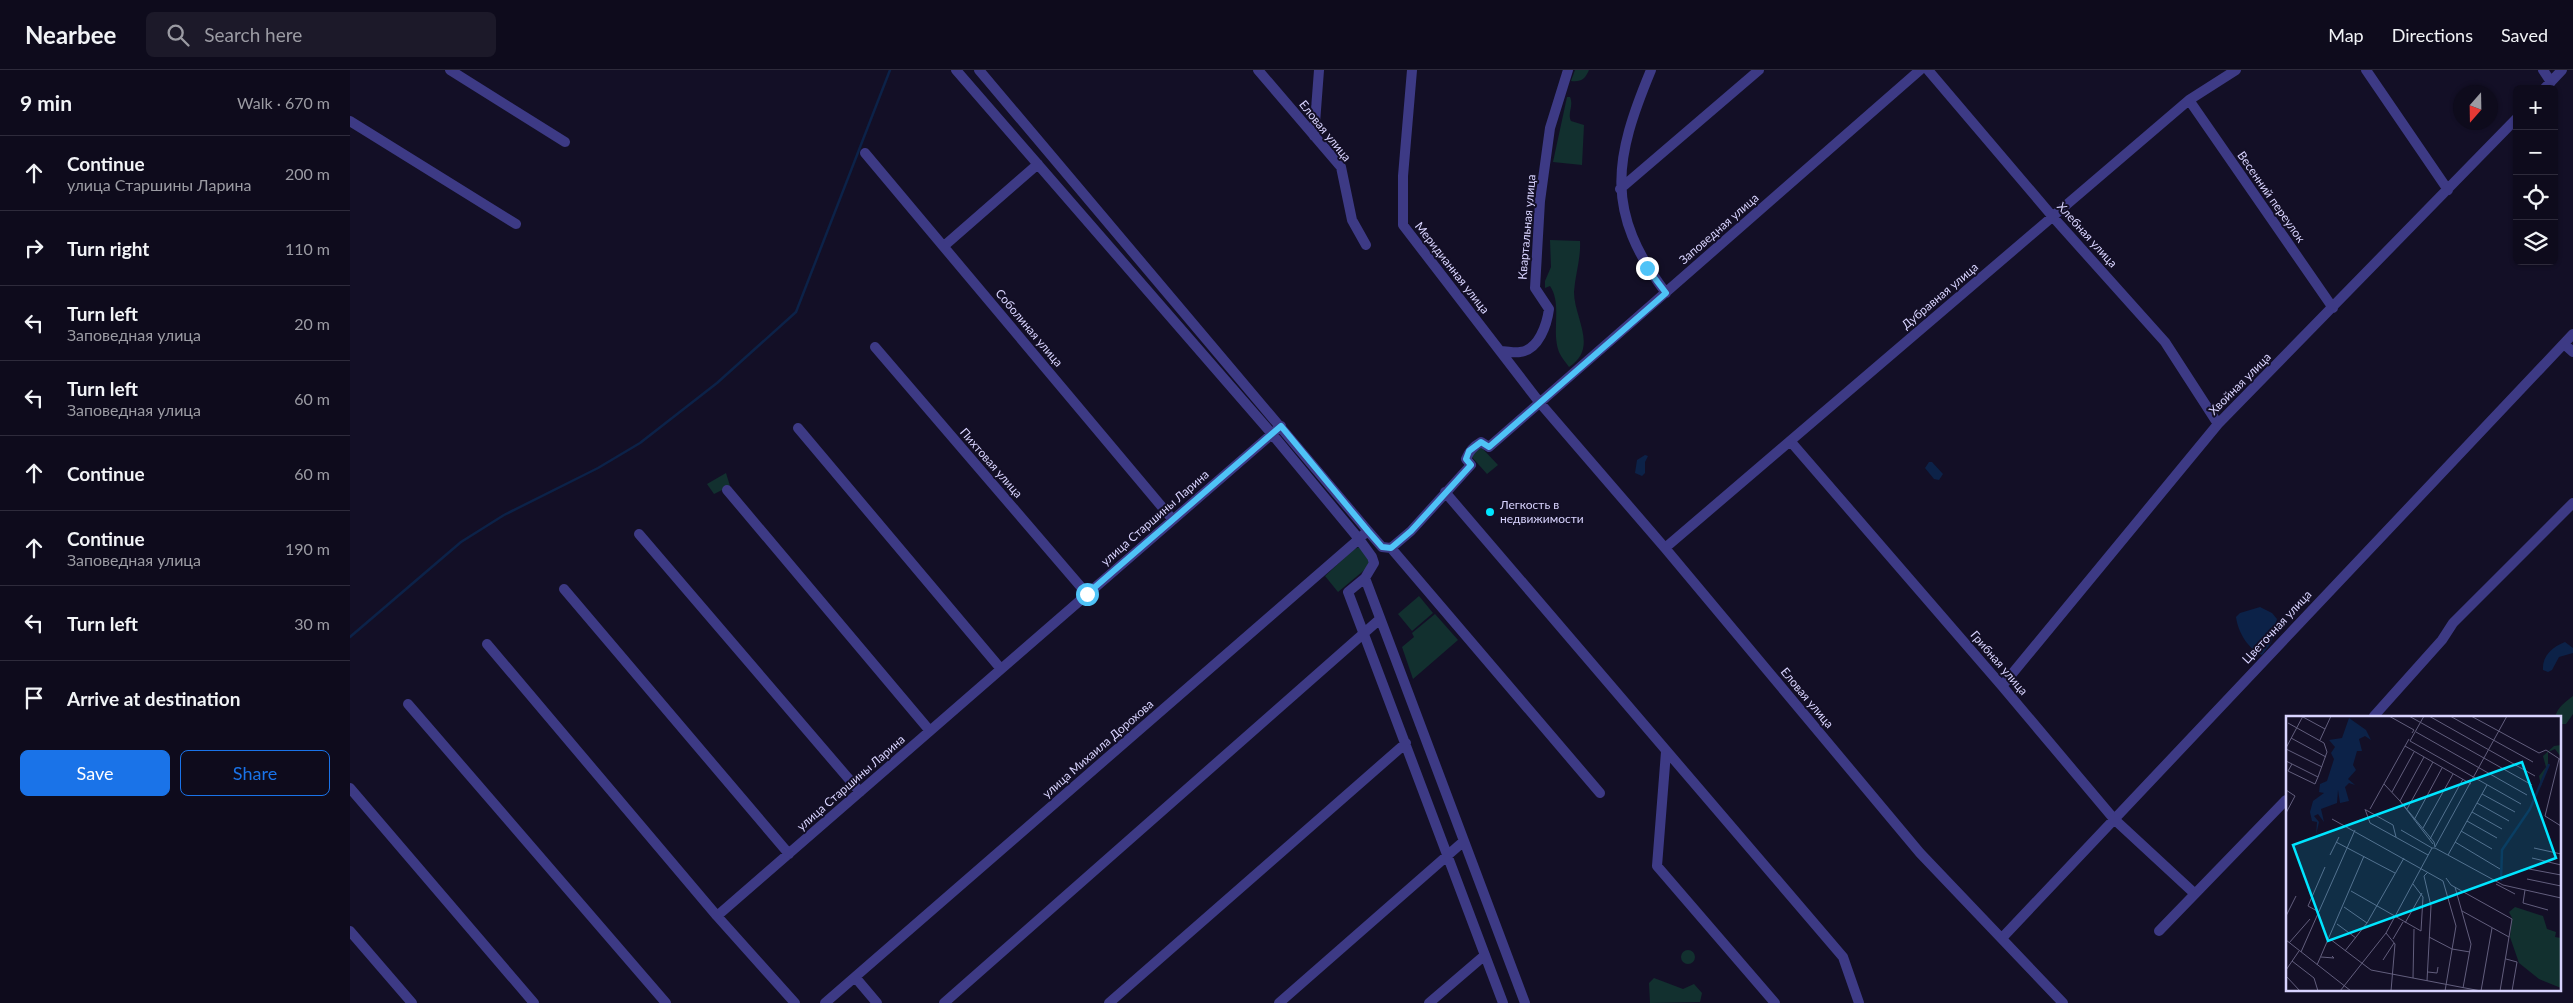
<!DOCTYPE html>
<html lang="en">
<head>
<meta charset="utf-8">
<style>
	:root { --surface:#0e0b1c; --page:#1c1929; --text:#f1f3f6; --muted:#9b9ba3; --line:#2e2b3b; --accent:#1a73e8 }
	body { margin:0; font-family:Lato,sans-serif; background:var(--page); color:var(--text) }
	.controls { position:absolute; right:15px; top:15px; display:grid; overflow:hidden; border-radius:8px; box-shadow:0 1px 4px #0004 }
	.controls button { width:45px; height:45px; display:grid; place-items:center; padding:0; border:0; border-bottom:1px solid var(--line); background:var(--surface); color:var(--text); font:25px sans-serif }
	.compass { position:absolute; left:2103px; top:15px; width:45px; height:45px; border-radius:50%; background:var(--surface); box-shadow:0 1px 4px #0004; rotate:200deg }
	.stop { position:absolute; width:15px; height:15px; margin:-11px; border:4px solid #4fc3f7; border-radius:50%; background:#fff }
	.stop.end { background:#4fc3f7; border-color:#fff; box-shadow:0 1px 5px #0008 }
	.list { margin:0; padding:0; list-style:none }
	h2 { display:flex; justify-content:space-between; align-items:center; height:65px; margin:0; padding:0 20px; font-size:21px }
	h2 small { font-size:16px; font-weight:400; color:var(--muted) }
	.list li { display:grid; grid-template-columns:32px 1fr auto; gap:15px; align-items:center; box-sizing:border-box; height:75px; padding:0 20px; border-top:1px solid var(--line) }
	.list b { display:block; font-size:19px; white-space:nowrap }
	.list p { margin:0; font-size:16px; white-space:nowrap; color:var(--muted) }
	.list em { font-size:16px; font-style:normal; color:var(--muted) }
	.actions { display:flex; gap:10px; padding:15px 20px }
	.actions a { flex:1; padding:11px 0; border:1px solid var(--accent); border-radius:8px; text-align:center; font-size:18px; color:var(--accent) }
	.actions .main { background:var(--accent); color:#fff }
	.icon { flex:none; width:28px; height:28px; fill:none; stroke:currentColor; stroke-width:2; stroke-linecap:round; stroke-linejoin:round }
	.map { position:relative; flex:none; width:2223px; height:933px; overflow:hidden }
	header { display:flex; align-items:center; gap:30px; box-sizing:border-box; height:70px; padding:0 25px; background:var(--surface); border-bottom:1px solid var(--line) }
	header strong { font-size:24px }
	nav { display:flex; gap:28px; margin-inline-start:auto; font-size:18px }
	.search { width:350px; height:45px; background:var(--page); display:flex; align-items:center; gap:12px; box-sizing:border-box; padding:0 18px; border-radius:8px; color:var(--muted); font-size:19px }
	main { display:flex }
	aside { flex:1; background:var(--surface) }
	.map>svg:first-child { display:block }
	.green { fill:#12302f }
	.water { fill:#0c2248 }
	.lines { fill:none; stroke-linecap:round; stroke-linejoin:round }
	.stream { stroke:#0c2248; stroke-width:2.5 }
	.minor { stroke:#3d3a85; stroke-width:10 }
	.route { stroke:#4fc3f7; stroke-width:6 }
	.poi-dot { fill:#00e5ff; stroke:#130f26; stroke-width:2 }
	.labels { text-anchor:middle; stroke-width:4; stroke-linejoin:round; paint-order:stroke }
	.street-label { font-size:12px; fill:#d9d4ff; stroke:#130f26 }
	.poi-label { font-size:12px; fill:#d9d4ff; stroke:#130f26; text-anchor:start }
	.inset-river { fill:none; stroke:#0c2248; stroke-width:2.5 }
	.inset-road { fill:none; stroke:#625e7d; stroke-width:1 }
	.view { fill:#00e5ff; fill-opacity:0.15; stroke:#00e5ff; stroke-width:2.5 }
	.inset-edge { fill:none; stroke:#d9d4ff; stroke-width:2.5 }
</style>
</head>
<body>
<header>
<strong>Nearbee</strong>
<div class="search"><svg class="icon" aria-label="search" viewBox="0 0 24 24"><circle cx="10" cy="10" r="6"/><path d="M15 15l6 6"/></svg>Search here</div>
<nav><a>Map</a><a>Directions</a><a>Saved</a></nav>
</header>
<main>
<aside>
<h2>9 min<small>Walk · 670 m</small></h2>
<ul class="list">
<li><svg class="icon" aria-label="ahead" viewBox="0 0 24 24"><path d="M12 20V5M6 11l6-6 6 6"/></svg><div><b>Continue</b><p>улица Старшины Ларина</p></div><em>200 m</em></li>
<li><svg class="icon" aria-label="right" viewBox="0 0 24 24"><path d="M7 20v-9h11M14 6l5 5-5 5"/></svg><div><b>Turn right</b></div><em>110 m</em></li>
<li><svg class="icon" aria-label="left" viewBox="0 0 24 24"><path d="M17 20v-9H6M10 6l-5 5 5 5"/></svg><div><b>Turn left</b><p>Заповедная улица</p></div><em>20 m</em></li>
<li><svg class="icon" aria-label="left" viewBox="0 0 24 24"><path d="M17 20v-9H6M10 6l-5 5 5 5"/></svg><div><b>Turn left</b><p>Заповедная улица</p></div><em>60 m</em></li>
<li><svg class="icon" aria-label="ahead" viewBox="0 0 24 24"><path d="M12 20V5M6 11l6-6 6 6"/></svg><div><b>Continue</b></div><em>60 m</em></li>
<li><svg class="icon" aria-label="ahead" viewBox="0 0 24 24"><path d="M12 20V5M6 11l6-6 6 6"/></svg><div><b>Continue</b><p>Заповедная улица</p></div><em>190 m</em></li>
<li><svg class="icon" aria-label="left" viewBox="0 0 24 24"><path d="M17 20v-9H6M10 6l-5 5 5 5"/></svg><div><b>Turn left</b></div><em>30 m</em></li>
<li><svg class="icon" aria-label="arrive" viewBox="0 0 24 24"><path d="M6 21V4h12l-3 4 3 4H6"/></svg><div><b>Arrive at destination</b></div></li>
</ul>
<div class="actions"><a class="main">Save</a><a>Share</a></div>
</aside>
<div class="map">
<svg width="2223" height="933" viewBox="0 0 2223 933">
	<rect width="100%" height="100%" fill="#130f26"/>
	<path class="green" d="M1225 0H1239C1235 9 1232 12 1221 11Z
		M1217 27H1220C1224 36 1217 43 1221 51L1234 55 1232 95 1203 92Z
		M1200 170 1230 171C1231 189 1225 205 1224 222 1224 248 1249 278 1219 297 1216 293 1212 288 1210 284 1200 263 1213 235 1200 216L1195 218V211L1201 197Z
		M1131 377 1148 395 1137 404 1121 386Z
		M376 403 380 416 364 424 357 414Z
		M1009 477 1020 489 1018 497 988 522 975 506 1003 480Z
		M1069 526 1083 543 1062 561 1048 544Z
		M1085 544 1108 570 1063 609 1052 577 1064 567 1062 563Z
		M2223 626V644L2216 654H2210L2209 647H2205C2208 637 2215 632 2223 626Z
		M1331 887a7 7 0 1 1 14 0a7 7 0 1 1-14 0Z
		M1304 908 1333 919 1344 914 1352 923 1350 932 1300 933 1299 913Z"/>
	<path class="water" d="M1295 385 1298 386 1295 392V403L1292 406 1285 403 1287 390Z
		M1579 392H1582L1593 404 1589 410 1584 409 1575 398Z
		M1910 537 1922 543 1927 549 1921 573 1912 585C1898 579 1888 562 1886 547L1890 543Z
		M2215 572 2223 578V583L2209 587 2202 600 2198 602 2193 600C2192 586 2202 577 2215 572Z"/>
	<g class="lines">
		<path class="stream" d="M0 567 111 472 154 445 248 398 290 373 367 313 446 242 540 0"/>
		<path class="minor" d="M100 0 215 72
			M606 0 922 364 1009 469 1013 465
			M629 0 1018 461 1032 477 1041 478 1061 461 1121 395 1116 389C1119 381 1124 376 1131 372L1139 377 1570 0
			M908 0 991 97 1002 150 1016 175
			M1062 0 1053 106V155L1190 333 1315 478 1570 783 1713 933
			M1301 0C1264 89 1254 141 1316 223
			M1578 0 1703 147 1815 272 1868 354
			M2016 0 2098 120
			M2193 0 2201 12
			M2194 19 2212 0
			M1839 30 1983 238
			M0 51 166 154
			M964 66 969 0
			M515 83 823 450
			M1270 119 1409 0
			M594 176 688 94
			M2214 274 2223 282
			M525 277 737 524
			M1150 281C1157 281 1164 283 1170 282 1189 280 1197 254 1199 239L1185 218 1190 131 1200 58 1218 0
			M448 358 651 599
			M1441 372 1652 616 1764 749 1844 823
			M377 420 580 661
			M1095 422 1493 887 1509 933
			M289 464 510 722
			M1041 478 1250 723
			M1315 478 1839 30 1886 0
			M1015 508 1175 933
			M214 519 439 784
			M137 574 367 846 445 933
			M1652 616 1868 354 2167 48
			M58 634 316 933
			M2024 646 2092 570 2103 553 2223 433
			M1316 682 1307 796 1425 933
			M0 718 184 933
			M367 846 931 356
			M0 861 62 933
			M1809 861 1936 730
			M1652 868 2223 264
			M505 907 527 933
			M475 933 1009 469 1022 487 1024 493 1015 508 998 522 1153 933
			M594 933 1030 549
			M759 933 1056 673
			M929 933 1114 771
			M1079 933 1135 885"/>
	</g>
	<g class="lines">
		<path class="route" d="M737 524 931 356 1018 461 1032 477 1041 478 1061 461 1121 395 1116 389 1119 381 1131 372 1139 377 1316 223 1297 198"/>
	</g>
	<circle class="poi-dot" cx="1140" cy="442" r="5"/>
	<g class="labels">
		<g class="street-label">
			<text transform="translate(975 61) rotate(51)" y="4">Еловая улица</text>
			<text transform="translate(1921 127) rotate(55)" y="4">Весенний переулок</text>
			<text transform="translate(1177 157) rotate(-85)" y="4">Квартальная улица</text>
			<text transform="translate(1369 159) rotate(-41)" y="4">Заповедная улица</text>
			<text transform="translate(1737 165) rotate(48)" y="4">Хлебная улица</text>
			<text transform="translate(1102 198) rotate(52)" y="4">Меридианная улица</text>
			<text transform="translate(1590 226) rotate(-40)" y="4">Дубравная улица</text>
			<text transform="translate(679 258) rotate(50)" y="4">Соболиная улица</text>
			<text transform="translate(1890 314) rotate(-45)" y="4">Хвойная улица</text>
			<text transform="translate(641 393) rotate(49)" y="4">Пихтовая улица</text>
			<text transform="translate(805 448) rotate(-41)" y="4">улица Старшины Ларина</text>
			<text transform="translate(1927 557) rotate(-47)" y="4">Цветочная улица</text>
			<text transform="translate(1649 593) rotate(49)" y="4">Грибная улица</text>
			<text transform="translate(1457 628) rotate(50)" y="4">Еловая улица</text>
			<text transform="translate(748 679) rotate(-41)" y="4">улица Михаила Дорохова</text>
			<text transform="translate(501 713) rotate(-41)" y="4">улица Старшины Ларина</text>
		</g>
		<g class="poi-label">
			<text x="1150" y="439">Легкость в<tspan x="1150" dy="14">недвижимости</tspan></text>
		</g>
	</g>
	<g transform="translate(1936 646)">
		<rect width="275" height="275" fill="#130f26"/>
		<path d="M275 29V41L269 33 262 36V50L255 70 253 60 260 51 257 40 268 30ZM229 191 257 200 261 213 270 216 269 221 275 222V272L253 263 233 247 224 221 226 202 223 196Z" fill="#12302f"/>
		<path d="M63 2 80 14 85 24 79 20 73 23 76 35H71L67 49 70 54 62 63 69 69 63 67 59 71 63 85 54 87 52 74 51 87 35 93 38 106 32 98 28 100 33 106 30 119 31 106 26 105 24 96 27 85 38 77 33 76 34 68 41 65 48 43 45 37 49 31 43 24 56 22Z" fill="#0c2248"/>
		<path class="inset-river" d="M215 165 216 134 244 93 263 48"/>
		<path class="inset-road" d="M103 0 128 14 126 17M123 0 246 69M138 0 124 25 235 88M143 0 249 60M164 0 247 46M185 0 253 37 260 34 275 44M17 1 39 13M130 16 241 79M5 22 40 41M123 23 119 30 185 68M34 24 45 0M0 32 17 0M0 33 36 51M273 43 259 100 275 110M0 45 32 61 41 36 38 27 2 7M6 48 2 55 29 68 32 61M98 68 114 85 138 41M0 74 9 80 0 97M106 76 128 36M196 78 229 96M191 87 223 105M79 93 84 107 142 139M84 93 119 30M121 93 147 46M80 94 107 109 110 121M186 96 216 113M46 103 157 165 170 210 159 275M128 104 156 52M181 105 211 122M137 112 167 58M115 114 146 132M175 115 206 133M144 123 177 63M50 126 109 157M169 126 214 153M147 128 114 85 148 126 149 131M149 131 221 0M149 132 217 169 275 182M248 132 275 138M44 139 53 121M162 139 201 69M246 142 275 149M243 153 275 159M160 162 165 169 226 203 214 275M241 163 275 170M210 168 229 178M169 171 185 228 177 272M239 174 237 187 262 194M65 175 135 215 137 181 127 168M58 191 81 207M176 195 223 221M33 196 22 190 39 151M0 200 10 180M119 207 136 177M51 208 70 222M100 217 109 228 105 275M143 221 166 233 184 236M44 223 85 254 195 275M107 223 117 206M0 224 65 275M3 227 24 203M59 235 81 207 118 142M15 236 69 114M35 241 48 242 46 240M220 243 231 246 226 275M97 244 108 227M6 245 28 262 32 275M31 249 78 140M0 254 13 235M142 256 151 257 152 251M0 260 14 275M127 262 128 213M141 265 145 190 138 160 142 156M54 275 100 217 146 132H149M195 275 206 212"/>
		<path class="view" d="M236 46 270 142 42 225 7 129Z"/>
		<rect width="275" height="275" class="inset-edge"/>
	</g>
</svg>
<div class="controls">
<button>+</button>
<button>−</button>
<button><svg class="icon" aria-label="locate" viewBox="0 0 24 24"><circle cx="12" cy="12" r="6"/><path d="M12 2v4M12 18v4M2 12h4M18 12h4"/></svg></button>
<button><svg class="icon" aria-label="layers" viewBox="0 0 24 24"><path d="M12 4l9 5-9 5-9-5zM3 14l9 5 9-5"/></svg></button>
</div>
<svg class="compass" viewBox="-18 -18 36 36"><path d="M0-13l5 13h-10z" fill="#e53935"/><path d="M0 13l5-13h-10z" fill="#9b9ba3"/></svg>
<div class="stop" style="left:737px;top:524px"></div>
<div class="stop end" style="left:1297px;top:198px"></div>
</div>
</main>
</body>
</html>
